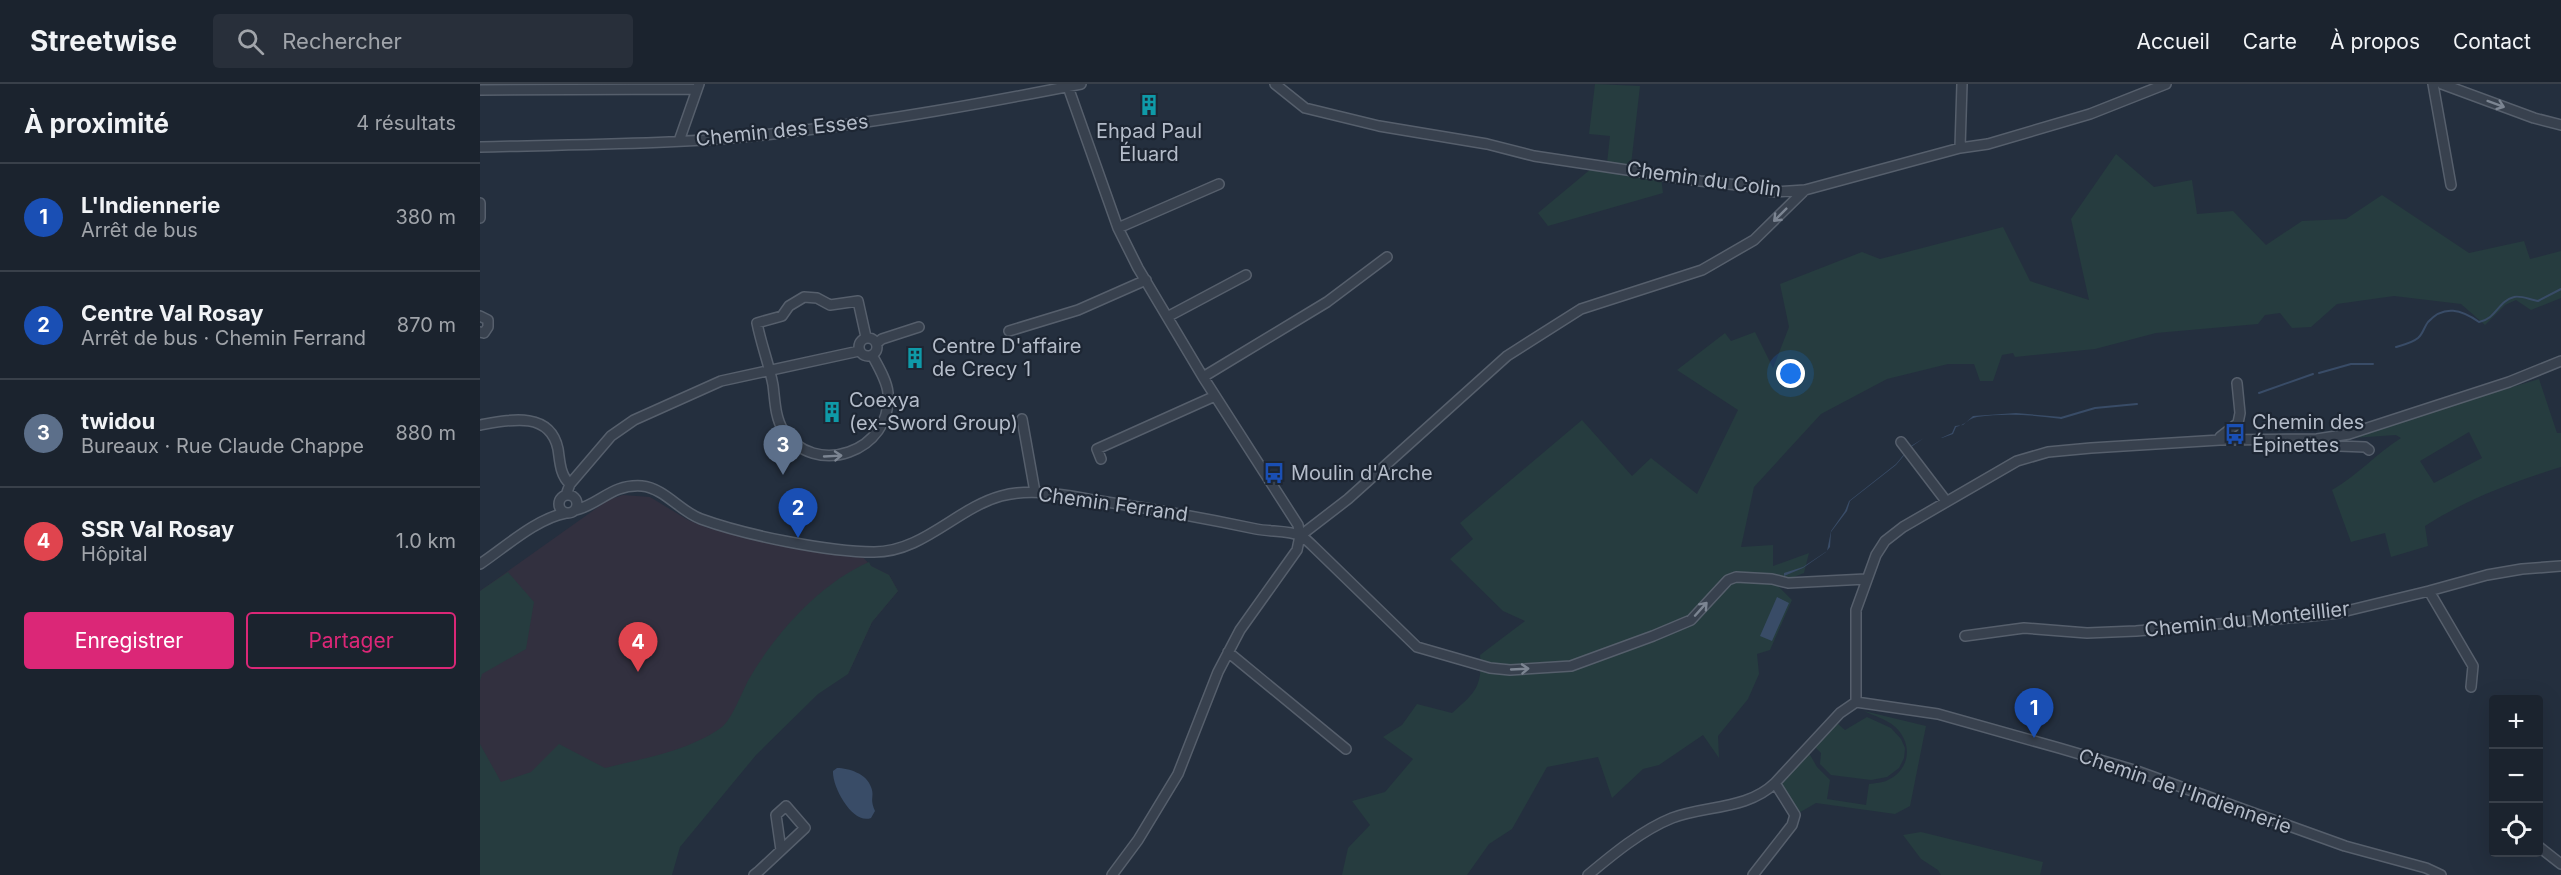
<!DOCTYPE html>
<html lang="fr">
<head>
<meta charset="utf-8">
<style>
	:root { --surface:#1b232e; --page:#282f3a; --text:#f1f3f6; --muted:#a0a4aa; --line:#39404a; --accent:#db2777 }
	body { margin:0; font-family:Inter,sans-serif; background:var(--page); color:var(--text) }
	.controls { position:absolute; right:18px; bottom:18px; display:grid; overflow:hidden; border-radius:6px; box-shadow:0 6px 24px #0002 }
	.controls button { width:54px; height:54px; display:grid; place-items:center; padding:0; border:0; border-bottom:2px solid var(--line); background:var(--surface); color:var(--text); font:30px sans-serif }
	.you { position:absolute; left:1311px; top:290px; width:21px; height:21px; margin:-15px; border:4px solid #fff; border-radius:50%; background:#1a73e8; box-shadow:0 0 0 9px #1a73e833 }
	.badge { display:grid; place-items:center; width:39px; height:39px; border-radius:50%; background:var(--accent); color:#fff; font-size:20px; font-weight:700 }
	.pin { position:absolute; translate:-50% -50px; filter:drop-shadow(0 2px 3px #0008) }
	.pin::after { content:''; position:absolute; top:32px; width:21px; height:18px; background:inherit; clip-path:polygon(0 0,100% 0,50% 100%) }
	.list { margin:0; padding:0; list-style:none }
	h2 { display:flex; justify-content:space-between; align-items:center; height:78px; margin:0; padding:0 24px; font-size:26px }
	h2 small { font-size:20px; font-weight:400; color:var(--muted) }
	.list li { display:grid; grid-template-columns:39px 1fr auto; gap:18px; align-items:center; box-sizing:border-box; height:108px; padding:0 24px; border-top:2px solid var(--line) }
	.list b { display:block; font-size:22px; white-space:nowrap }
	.list p { margin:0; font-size:20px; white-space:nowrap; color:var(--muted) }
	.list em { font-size:20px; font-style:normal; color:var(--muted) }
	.actions { display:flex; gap:12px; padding:18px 24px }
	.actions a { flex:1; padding:14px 0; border:2px solid var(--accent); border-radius:6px; text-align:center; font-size:21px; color:var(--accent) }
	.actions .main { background:var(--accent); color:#fff }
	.icon { flex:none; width:33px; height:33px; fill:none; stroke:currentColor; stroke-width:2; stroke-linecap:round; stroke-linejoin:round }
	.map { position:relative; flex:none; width:2081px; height:791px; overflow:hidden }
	header { display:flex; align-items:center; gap:36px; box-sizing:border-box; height:84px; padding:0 30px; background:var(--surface); border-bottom:2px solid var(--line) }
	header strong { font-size:28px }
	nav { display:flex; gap:33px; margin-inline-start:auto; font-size:21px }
	.search { width:420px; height:54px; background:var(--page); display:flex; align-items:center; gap:15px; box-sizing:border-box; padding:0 21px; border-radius:6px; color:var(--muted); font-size:22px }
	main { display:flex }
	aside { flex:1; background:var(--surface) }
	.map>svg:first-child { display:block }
	.medical { fill:#32303f }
	.green { fill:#263c3f; fill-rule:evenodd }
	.water { fill:#394c67 }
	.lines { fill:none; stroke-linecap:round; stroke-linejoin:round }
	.stream { stroke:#394c67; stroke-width:2 }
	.minor-casing { stroke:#565f6c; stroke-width:12 }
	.minor { stroke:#38414e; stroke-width:9 }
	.oneway { stroke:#7c8592 }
	.labels { text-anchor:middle; stroke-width:4.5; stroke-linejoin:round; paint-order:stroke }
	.street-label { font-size:20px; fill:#b4bcc9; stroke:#1d2633 }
	.poi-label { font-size:20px; fill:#b4bcc9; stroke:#1d2633; text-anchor:start }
</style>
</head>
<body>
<header>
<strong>Streetwise</strong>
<div class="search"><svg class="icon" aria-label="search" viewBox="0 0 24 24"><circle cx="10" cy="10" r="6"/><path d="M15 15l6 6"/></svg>Rechercher</div>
<nav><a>Accueil</a><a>Carte</a><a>À propos</a><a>Contact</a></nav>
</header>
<main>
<aside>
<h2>À proximité<small>4 résultats</small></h2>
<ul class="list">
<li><span class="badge" style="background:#1a4fb4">1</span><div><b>L'Indiennerie</b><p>Arrêt de bus</p></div><em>380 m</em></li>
<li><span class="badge" style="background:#1a4fb4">2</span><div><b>Centre Val Rosay</b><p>Arrêt de bus · Chemin Ferrand</p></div><em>870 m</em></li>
<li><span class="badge" style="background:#5c6f8a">3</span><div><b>twidou</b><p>Bureaux · Rue Claude Chappe</p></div><em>880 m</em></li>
<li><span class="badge" style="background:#e0444e">4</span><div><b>SSR Val Rosay</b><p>Hôpital</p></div><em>1.0 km</em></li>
</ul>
<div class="actions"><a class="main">Enregistrer</a><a>Partager</a></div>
</aside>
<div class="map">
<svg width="2081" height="791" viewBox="0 0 2081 791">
	<rect width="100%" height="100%" fill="#242f3e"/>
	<path class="medical" d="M143 411 170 413 208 436 228 444 281 456 382 472 391 482 409 491 418 507 392 538 368 590 358 586 223 699 0 762V507L128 416Z"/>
	<path class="green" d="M1115 0 1160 2 1151 81 1127 79 1130 52 1109 50Z
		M1636 70 1674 103 1712 96 1717 130 1753 127 1786 161 1822 137 1866 135 1902 111 1989 169 2044 157 2050 175 2081 167V214L2051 226 2036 216 2025 221 2005 241 1981 220 1914 212 1857 220 1831 243 1812 244 1800 229 1785 231 1778 240 1676 249 1615 265 1535 273 1533 269 1522 271 1513 297H1500L1494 280H1468L1407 295 1341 330 1274 403 1261 463 1293 461V482L1329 469 1324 489 1296 500 1312 516 1290 566 1277 570 1279 590 1268 615 1238 652 1239 674 1223 651 1179 681 1163 685 1132 714 1118 673 1067 683 1032 745 1009 760 987 791H862L868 764 890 741 872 717 905 708 933 675 903 653 922 641 937 620 972 629C994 610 1003 603 1000 571L1045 537 1023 527 970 475 993 455 980 439 1102 336 1152 392 1171 374 1217 410 1258 326 1197 286 1245 249 1251 257 1275 248 1293 284 1309 243 1300 200 1382 168 1400 175 1523 143 1550 197 1609 216 1591 135Z
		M1112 84 1181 93 1183 109 1068 142 1058 129Z
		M2059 295 2077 349H2081V383C2033 398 1987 415 1945 442L1948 462 1911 473 1905 449 1871 458 1852 406C1877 392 1897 369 1921 354L1916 351 1872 354 1931 333ZM1989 348 2002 374 1954 399 1940 377Z
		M389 478 391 482 409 491 418 507 392 538 368 590 338 610 276 671 200 763 192 791H0V660L21 698 51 688 79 660 125 684C164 674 209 667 242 643 252 635 262 608 269 595 295 550 340 499 389 478Z
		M28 488 54 518 46 565 2 590 0 597V507Z
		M1384 627 1446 642 1430 722 1415 730 1336 719 1317 730 1300 702 1329 669 1337 683 1350 696 1347 715 1386 721 1389 700C1395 699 1403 699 1408 696 1431 685 1433 658 1414 642 1406 635 1394 632 1384 627Z
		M1387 633 1411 644 1421 655 1425 664 1424 674 1419 684 1407 693 1391 696 1351 691 1340 680 1341 669 1335 663 1357 639 1365 646Z
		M1441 748 1563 778 1560 791H1461L1458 786 1441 775 1423 751Z"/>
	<path class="water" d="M1536 329 1582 333V335C1554 331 1525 329 1497 333 1489 334 1485 341 1476 343L1473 350 1462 354H1444L1431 363 1416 381 1370 417 1367 427 1351 448 1350 463 1346 468 1323 484 1304 492V489L1323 483 1347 467 1351 447 1365 427 1369 417 1416 380 1431 362 1444 354H1461L1472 349 1475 342 1483 341 1493 332Z
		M1297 513 1309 519 1292 557 1280 552Z
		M357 684C369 684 387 690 391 703 395 713 389 714 395 727L391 734C373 741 352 703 353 687Z"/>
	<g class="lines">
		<path class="stream" d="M1916 263C1923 261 1932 259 1938 254 1943 250 1944 243 1948 238 1964 220 1982 226 1999 238 2016 235 2018 217 2034 213 2040 211 2051 216 2058 217L2081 205
			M1839 289 1871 280H1893
			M1779 309 1833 290
			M1581 334 1615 324 1657 320"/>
		<defs>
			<path id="minor" d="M587 0 638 144 658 184 723 293 818 441 820 452 817 466 760 546 738 588 698 690 658 756 632 791
				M795 0 825 24 899 42 1007 60 1054 72 1220 97 1276 103 1292 108 1325 106 1480 64 1508 60 1610 30 1686 0
				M1953 0 1971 101
				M1962 0 2054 34 2081 41
				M0 6 217 5
				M199 57 219 0
				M0 63C103 60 207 61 309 48 407 37 504 19 601 0
				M1480 64 1482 0
				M0 119V134
				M638 144 739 100
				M0 232 8 236V243L4 249 0 248
				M689 232 766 191
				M529 247 598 226 666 196
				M386 253 378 217 350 221 337 214 324 213 309 222 302 232 277 239C281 260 289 280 293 301 295 316 295 333 303 346 334 395 413 368 408 309 407 297 398 282 392 271
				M379 263a9 9 0 1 1 18 0a9 9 0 1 1-18 0Z
				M397 259 402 255 439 243
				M723 293 847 218 907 173
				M542 335 555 408
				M0 341C28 336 70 326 78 365 80 378 80 391 90 400
				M1740 356V353L1758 339 1760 329 1757 299
				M1421 358 1466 417
				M1808 360 1885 363 1889 366
				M621 375 617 365 735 312
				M79 420a9 9 0 1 1 18 0a9 9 0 1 1-18 0Z
				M86 411 90 400 131 352 154 336 241 297 379 267
				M96 426C122 419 131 400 162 402 184 404 201 428 221 435 265 451 348 468 394 468 443 468 477 424 521 412 554 403 588 412 620 417 673 425 724 434 776 445 790 448 809 446 821 452 826 455 831 460 835 464L937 563 1010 584 1030 586 1091 582 1173 552 1211 536 1248 496 1256 493 1292 495 1308 499 1386 495
				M820 452 868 415 1027 272 1101 225 1222 186 1274 156 1325 106
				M0 480C24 464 57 434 86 429
				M1949 507 1993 582 1991 603
				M1485 552 1544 544 1607 549 1656 547 1832 532 1858 529 1949 507 2007 491 2042 485 2081 482
				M748 568 866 665
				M1376 618 1458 630 1579 664 1654 686 1865 762 1946 784 1961 791
				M2058 762 2081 780
				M274 791 279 787 325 744 306 722 296 731 301 766
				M1108 791C1132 771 1162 746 1192 734 1226 721 1267 726 1295 699L1360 629 1376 618V526L1396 471 1405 457 1423 443 1537 377 1568 368 1611 364 1740 356 1837 355 1869 350 2029 298 2081 277
				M1273 791 1312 741 1315 731 1295 699"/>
		</defs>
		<use href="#minor" class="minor-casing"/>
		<use href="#minor" class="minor"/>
	</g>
	<defs><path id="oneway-shaft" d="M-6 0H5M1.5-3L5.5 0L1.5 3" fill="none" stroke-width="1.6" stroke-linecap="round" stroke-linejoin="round" transform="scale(1.5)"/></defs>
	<g class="oneway">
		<use href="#oneway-shaft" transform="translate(2016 20) rotate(20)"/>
		<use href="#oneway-shaft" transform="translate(1300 131) rotate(135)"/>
		<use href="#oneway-shaft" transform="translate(353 372) rotate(-3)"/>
		<use href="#oneway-shaft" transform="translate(1221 525) rotate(-48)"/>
		<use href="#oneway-shaft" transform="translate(1040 585) rotate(-3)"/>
	</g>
	<defs>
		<symbol id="building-bare" viewBox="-9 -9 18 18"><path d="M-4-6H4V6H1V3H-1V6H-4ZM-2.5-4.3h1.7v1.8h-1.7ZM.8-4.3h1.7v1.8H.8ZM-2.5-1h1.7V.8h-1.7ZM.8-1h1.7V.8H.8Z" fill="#0f9aa8" stroke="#1d2633" stroke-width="2.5" paint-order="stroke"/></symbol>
		<symbol id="bus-bare" viewBox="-9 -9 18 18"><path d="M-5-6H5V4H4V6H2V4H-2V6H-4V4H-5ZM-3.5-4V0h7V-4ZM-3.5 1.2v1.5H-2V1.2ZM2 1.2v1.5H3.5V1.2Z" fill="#1a4fb4" stroke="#1d2633" stroke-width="2.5" paint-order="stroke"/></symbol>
	</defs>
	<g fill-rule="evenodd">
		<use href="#building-bare" x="654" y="6" width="30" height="30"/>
		<use href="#building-bare" x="420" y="259" width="30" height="30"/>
		<use href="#building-bare" x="337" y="313" width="30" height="30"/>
		<use href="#bus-bare" x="1740" y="335" width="30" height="30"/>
		<use href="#bus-bare" x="779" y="374" width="30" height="30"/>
	</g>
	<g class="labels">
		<g class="street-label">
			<text transform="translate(302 46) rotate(-6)" y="7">Chemin des Esses</text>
			<text transform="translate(1224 95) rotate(8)" y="7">Chemin du Colin</text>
			<text transform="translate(633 420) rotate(8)" y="7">Chemin Ferrand</text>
			<text transform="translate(1767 535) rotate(-6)" y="7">Chemin du Monteillier</text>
			<text transform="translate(1705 707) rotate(19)" y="7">Chemin de l'Indiennerie</text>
		</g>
		<g class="poi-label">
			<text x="669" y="54" text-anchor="middle">Ehpad Paul<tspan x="669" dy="23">Éluard</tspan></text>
			<text x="452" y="269">Centre D'affaire<tspan x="452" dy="23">de Crecy 1</tspan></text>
			<text x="369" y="323">Coexya<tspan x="369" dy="23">(ex-Sword Group)</tspan></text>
			<text x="1772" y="345">Chemin des<tspan x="1772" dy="23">Épinettes</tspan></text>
			<text x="811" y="396">Moulin d'Arche</text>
		</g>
	</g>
</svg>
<div class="controls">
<button>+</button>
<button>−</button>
<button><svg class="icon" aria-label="locate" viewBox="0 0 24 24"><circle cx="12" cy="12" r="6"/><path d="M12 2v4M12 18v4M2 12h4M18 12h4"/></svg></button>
</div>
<div class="you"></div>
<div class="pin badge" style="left:1554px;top:654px;background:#1a4fb4">1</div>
<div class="pin badge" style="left:318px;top:454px;background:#1a4fb4">2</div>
<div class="pin badge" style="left:303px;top:391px;background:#5c6f8a">3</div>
<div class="pin badge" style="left:158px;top:588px;background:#e0444e">4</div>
</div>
</main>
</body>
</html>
